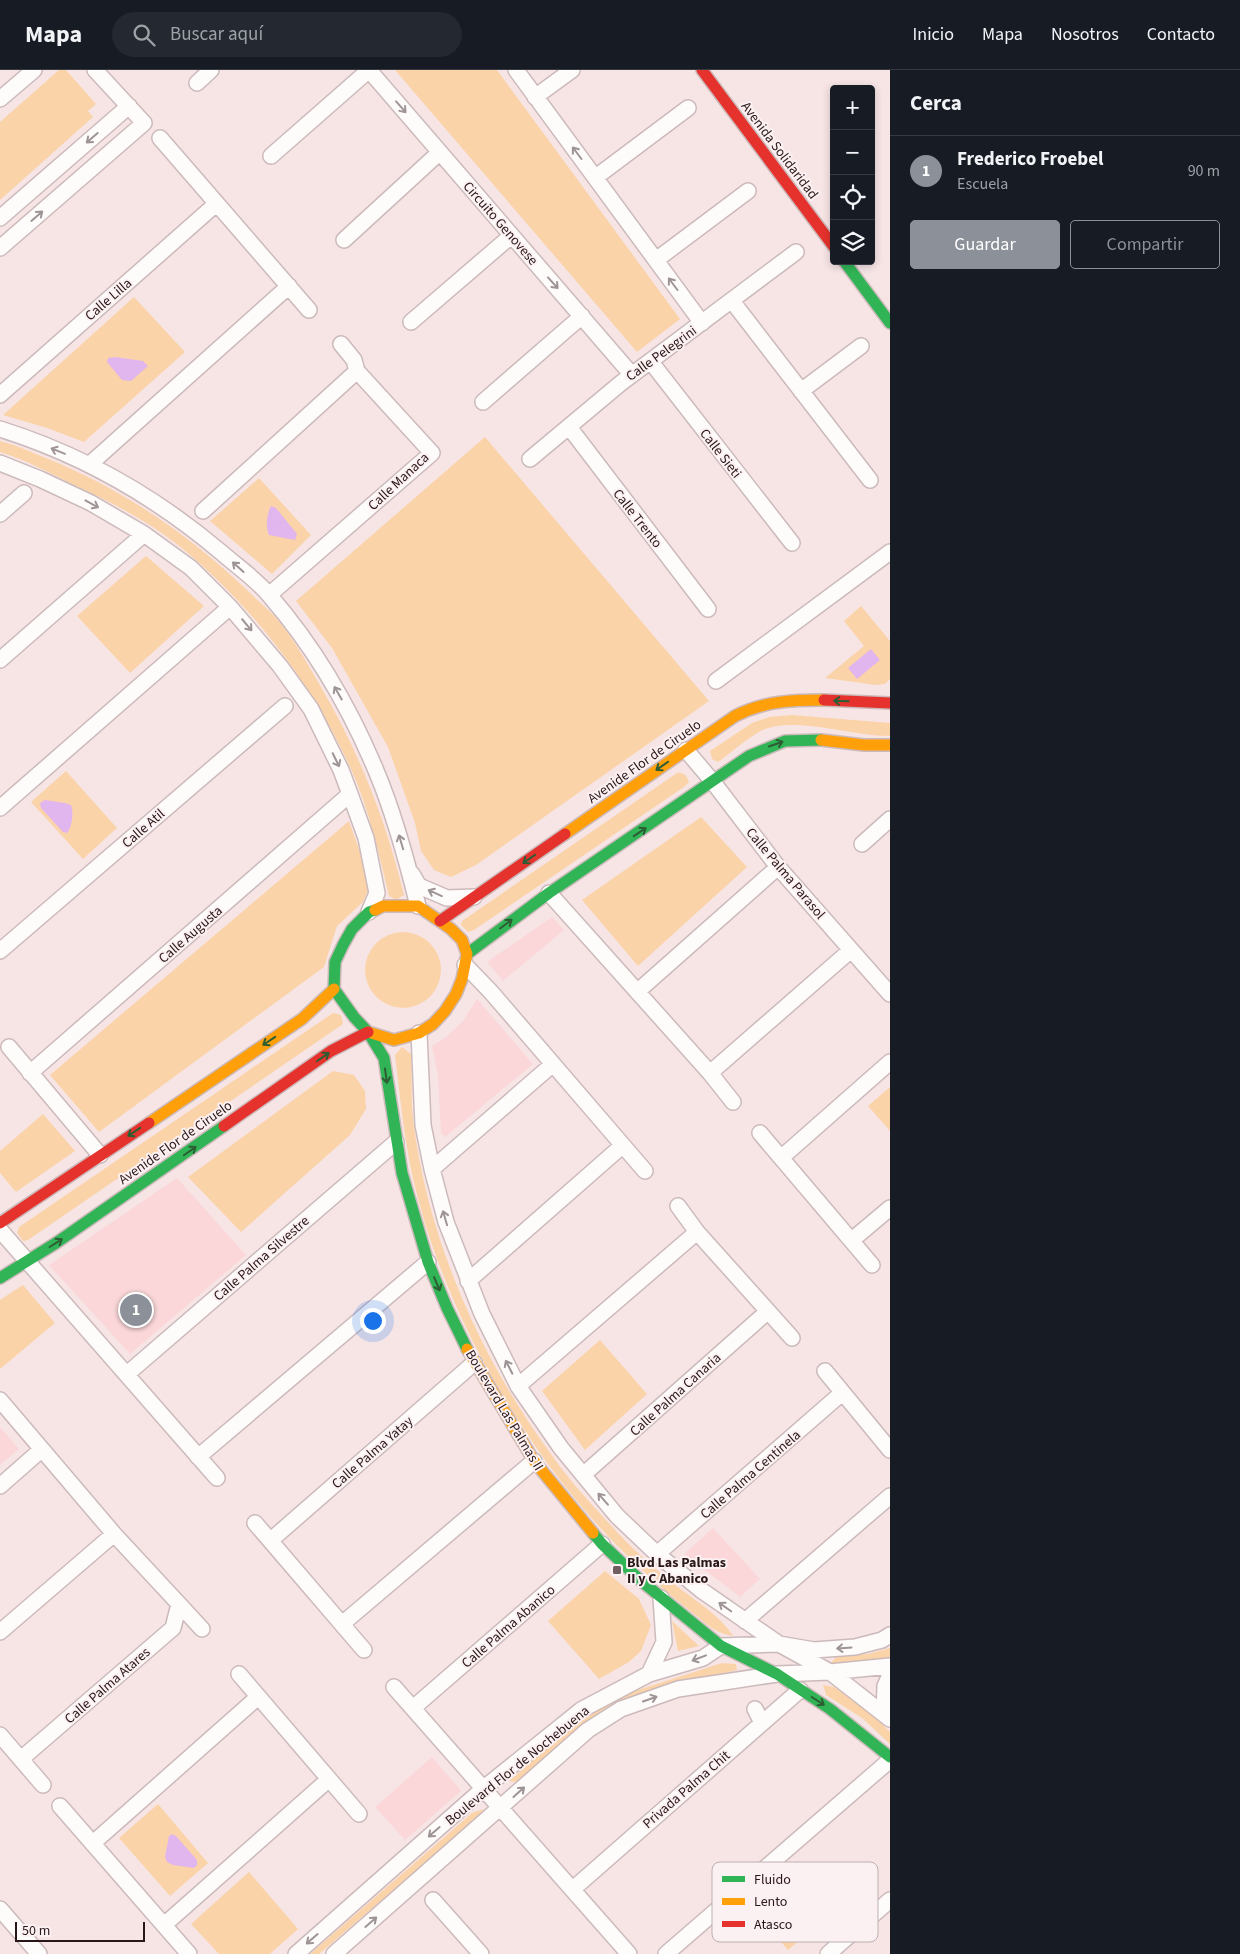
<!DOCTYPE html>
<html lang="es">
<head>
<meta charset="utf-8">
<style>
	:root { --surface:#171b24; --page:#242831; --text:#f1f3f6; --muted:#9ea1a6; --line:#363941; --accent:#8c9099 }
	body { margin:0; font-family:"Source Sans 3",sans-serif; background:var(--page); color:var(--text) }
	.controls { position:absolute; right:15px; top:15px; display:grid; overflow:hidden; border-radius:5px; box-shadow:0 2px 8px #0003 }
	.controls button { width:45px; height:45px; display:grid; place-items:center; padding:0; border:0; border-bottom:1px solid var(--line); background:var(--surface); color:var(--text); font:25px sans-serif }
	.scale { position:absolute; left:15px; bottom:12px; width:130px; box-sizing:border-box; padding-left:5px; border:2px solid #291618; border-top:0; font-size:14px; line-height:18px; white-space:nowrap; color:#291618; -webkit-text-stroke:4px #fcf1f2; paint-order:stroke }
	.you { position:absolute; left:372px; top:1250px; width:18px; height:18px; margin:-12px; border:4px solid #fff; border-radius:50%; background:#1a73e8; box-shadow:0 0 0 8px #1a73e833 }
	.badge { display:grid; place-items:center; width:32px; height:32px; border-radius:50%; background:var(--accent); color:#fff; font-size:16px; font-weight:700 }
	.pin { position:absolute; translate:-50% -50%; border:2px solid #fff; box-shadow:0 1px 5px #0006 }
	.list { margin:0; padding:0; list-style:none }
	h2 { display:flex; justify-content:space-between; align-items:center; height:65px; margin:0; padding:0 20px; font-size:21px }
	h2 small { font-size:16px; font-weight:400; color:var(--muted) }
	.list li { display:grid; grid-template-columns:32px 1fr auto; gap:15px; align-items:center; box-sizing:border-box; height:70px; padding:0 20px; border-top:1px solid var(--line) }
	.list b { display:block; font-size:19px; white-space:nowrap }
	.list p { margin:0; font-size:16px; white-space:nowrap; color:var(--muted) }
	.list em { font-size:16px; font-style:normal; color:var(--muted) }
	.actions { display:flex; gap:10px; padding:15px 20px }
	.actions a { flex:1; padding:11px 0; border:1px solid var(--accent); border-radius:5px; text-align:center; font-size:18px; color:var(--accent) }
	.actions .main { background:var(--accent); color:#fff }
	.icon { flex:none; width:28px; height:28px; fill:none; stroke:currentColor; stroke-width:2; stroke-linecap:round; stroke-linejoin:round }
	.map { position:relative; flex:none; width:890px; height:1884px; overflow:hidden }
	header { display:flex; align-items:center; gap:30px; box-sizing:border-box; height:70px; padding:0 25px; background:var(--surface); border-bottom:1px solid var(--line) }
	header strong { font-size:24px }
	nav { display:flex; gap:28px; margin-inline-start:auto; font-size:18px }
	.search { width:350px; height:45px; background:var(--page); display:flex; align-items:center; gap:12px; box-sizing:border-box; padding:0 18px; border-radius:28px; color:var(--muted); font-size:19px }
	main { display:flex }
	aside { flex:1; background:var(--surface) }
	.map>svg:first-child { display:block }
	.built { fill:#fbd7d9 }
	.green { fill:#fad3a8 }
	.water { fill:#e1b6ef }
	.lines { fill:none; stroke-linecap:round; stroke-linejoin:round }
	.street-casing { stroke:#ccbabb; stroke-width:18 }
	.fast-casing { stroke:#ccbabb; stroke-width:14 }
	.slow-casing { stroke:#ccbabb; stroke-width:14 }
	.jam-casing { stroke:#ccbabb; stroke-width:14 }
	.street { stroke:#fefbfb; stroke-width:15 }
	.fast { stroke:#30b455; stroke-width:11 }
	.slow { stroke:#ff9f0a; stroke-width:11 }
	.jam { stroke:#e5322d; stroke-width:11 }
	.oneway { stroke:#9e9495 }
	.oneway2 { stroke:#2c5d33 }
	.poi-dot { fill:#715e60; stroke:#fcf1f2; stroke-width:2 }
	.labels { text-anchor:middle; stroke-width:4; stroke-linejoin:round; paint-order:stroke }
	.street-label { font-size:14px; fill:#291618; stroke:#fcf1f2 }
	.poi-label { font-size:14px; font-weight:bold; fill:#291618; stroke:#fcf1f2; text-anchor:start }
	.key { fill:#fcf1f2; stroke:#bdafb1; stroke-width:1 }
	.key-label { font-size:14px; fill:#291618 }
</style>
</head>
<body>
<header>
<strong>Mapa</strong>
<div class="search"><svg class="icon" aria-label="search" viewBox="0 0 24 24"><circle cx="10" cy="10" r="6"/><path d="M15 15l6 6"/></svg>Buscar aquí</div>
<nav><a>Inicio</a><a>Mapa</a><a>Nosotros</a><a>Contacto</a></nav>
</header>
<main>
<div class="map">
<svg width="890" height="1884" viewBox="0 0 890 1884">
	<rect width="100%" height="100%" fill="#f7e5e6"/>
	<path class="built" d="M552 847 564 860 503 911 487 892Z
		M477 929 533 994 445 1067 441 1063 438 1006 432 976 446 967 463 951Z
		M177 1108 246 1185 130 1284 49 1195Z
		M0 1357 19 1379 0 1395Z
		M713 1458 760 1509 740 1527 684 1484Z
		M432 1687 461 1721 405 1770 375 1737Z"/>
	<path class="green" d="M59 0H66L96 34 88 41 93 47 0 130V52Z
		M395 0H497L680 249 637 282Z
		M134 227 185 282 84 372 47 358 3 345Z
		M485 367 709 631 476 795 451 807 434 800 421 781 415 753 388 677 332 578 296 531Z
		M0 371C16 375 31 382 46 388 122 419 187 463 247 520 257 530 268 539 277 549 293 568 306 591 318 612 358 679 386 750 404 825L396 830 389 826C379 784 369 739 351 699 313 615 254 538 183 479 151 453 113 433 76 416 52 404 26 390 0 382Z
		M259 408 311 465 272 504 210 451Z
		M146 486 204 536 130 603 77 546Z
		M861 536 890 571V609L885 614 876 615 825 608 864 576 844 551Z
		M792 645 890 653V666C853 667 791 644 759 662 745 670 732 682 718 692L712 689 710 681 752 653 769 647Z
		M66 701 117 758 83 789 31 732Z
		M677 703C684 702 687 706 689 712L684 717 474 860 468 862 461 855 462 851Z
		M701 747 747 797 638 896 582 830Z
		M349 751 363 791 368 820 363 832 337 856 324 897 99 1062 50 1005Z
		M365 900a38 38 0 1 1 76 0a38 38 0 1 1-76 0Z
		M333 943 341 945 343 954 28 1170 23 1171 17 1163 19 1157Z
		M402 977 411 984C412 1005 411 1027 413 1049 428 1172 482 1292 556 1391 574 1416 597 1440 618 1463 635 1481 655 1499 674 1514 694 1530 719 1544 733 1566 727 1565 720 1563 715 1560 708 1556 701 1549 694 1544 675 1529 657 1514 640 1498 534 1400 445 1249 413 1108 404 1068 400 1026 395 985Z
		M333 1001 354 1005 365 1021 366 1039 350 1065 241 1162 188 1107Z
		M890 1017V1061L868 1036Z
		M43 1044 75 1081 16 1122 0 1103V1081Z
		M23 1215 55 1253 0 1299V1230Z
		M600 1270 647 1324 585 1380 542 1321Z
		M605 1501 639 1529 651 1555 641 1581 629 1592 599 1609 548 1551Z
		M672 1551 699 1576 678 1581Z
		M890 1578V1587L876 1591 830 1594 836 1587 868 1584Z
		M722 1593 736 1594 737 1600C685 1612 630 1622 586 1652 560 1670 540 1694 515 1712L509 1711 582 1648 616 1627Z
		M823 1615 834 1617 875 1647 890 1662V1674L862 1648 826 1625Z
		M158 1734 208 1793 170 1826 119 1768Z
		M484 1739 475 1750 319 1884H310L472 1743Z
		M800 1793 838 1838 788 1880 750 1836Z
		M249 1802 298 1859 270 1884H219L191 1854Z"/>
	<path class="water" d="M115 287 143 291 148 296 131 311 122 310 107 292 108 288Z
		M271 436 276 438 297 464 295 470 269 465C265 458 267 443 271 436Z
		M871 579 880 590 857 609 848 598Z
		M45 730 65 733 71 735C74 743 72 757 67 763L63 762 41 738 40 733Z
		M172 1764 176 1766 197 1790V1795L194 1798 173 1795 167 1792 165 1787 169 1766Z"/>
	<g class="lines">
		<defs>
			<path id="street" d="M369 0 632 305
				M516 0 702 253
				M197 13 211 0
				M535 27 572 0
				M0 29 34 0
				M160 68 309 240
				M271 86 369 0
				M596 107 688 38
				M0 148 129 36
				M344 170 440 82
				M0 178 144 53 95 0
				M656 190 748 121
				M732 231 870 410
				M411 252 511 166
				M651 292 792 473
				M801 321 861 276
				M0 325 216 134
				M483 332 582 246
				M569 357 708 539
				M0 359C83 385 156 427 222 483 238 497 257 510 270 526 315 578 351 640 377 703 395 746 407 791 418 836
				M530 389 621 313 796 182
				M0 393 40 409 91 433 144 464 191 498 230 537 280 596 311 639 341 700 350 724 366 768 377 823 369 842
				M90 394 289 216
				M203 441 357 301
				M0 444 24 423
				M269 525 432 383 357 301 354 290 341 274
				M0 590 144 464
				M716 611 890 482
				M686 680 713 712 778 797 890 924
				M0 738 230 537
				M862 774 890 749
				M412 804 419 816 447 828 474 827
				M549 823 710 1003 733 1032
				M0 881 285 636
				M465 895 491 922 645 1101
				M638 921 778 797
				M419 963 423 1055 432 1099 446 1152 482 1244 518 1316 561 1378 617 1446 657 1484 701 1520 779 1574 830 1602 890 1649
				M9 977 100 1085
				M30 1003 350 724
				M710 1003 851 880
				M760 1063 872 1195
				M782 1087 890 992
				M432 1099 553 994
				M678 1136 697 1162 792 1268
				M0 1160 217 1408
				M852 1170 890 1138
				M468 1211 622 1076
				M825 1301 890 1380
				M127 1304 396 1072
				M518 1316 697 1162
				M0 1330 114 1464 179 1534 173 1558 21 1689
				M198 1387 428 1192
				M583 1405 767 1242
				M0 1416 41 1380
				M255 1453 364 1580
				M271 1470 474 1293
				M657 1484 842 1323
				M179 1534 202 1559
				M745 1551 890 1426
				M342 1554 534 1391
				M0 1562 114 1464
				M239 1604 359 1744
				M649 1604 664 1572 661 1528
				M394 1617 629 1884
				M413 1638 602 1474
				M755 1639 762 1653
				M884 1644 885 1616 890 1605
				M0 1665 43 1715
				M60 1736 189 1884
				M93 1773 258 1627
				M573 1819 800 1620
				M433 1830 481 1884
				M0 1839 39 1884
				M164 1855 328 1710
				M296 1884 484 1718 581 1640 649 1604 703 1588 721 1576 779 1574 814 1580 855 1577 882 1570 890 1565
				M334 1884 588 1660 621 1639 678 1619 777 1604 830 1602 890 1596
				M666 1884 890 1690
				M828 1884 890 1830"/>
			<path id="fast" d="M844 191 890 253
				M375 840 369 842 352 859 343 875 335 892 334 919 354 947 368 962 384 988 402 1103 428 1192 447 1238 467 1279
				M467 884 549 823 749 686 785 671 821 670
				M0 1208 56 1173 224 1056
				M593 1463 602 1474 640 1510 721 1576 777 1604 830 1639 890 1687"/>
			<path id="slow" d="M821 670 864 675H890
				M565 764 735 646C764 631 792 630 824 630
				M368 962 394 970 419 963 433 954 445 941 456 924 462 909 467 884 462 870 451 859 418 836H383L375 840
				M149 1053 302 949 334 919
				M467 1279 534 1391 593 1463"/>
			<path id="jam" d="M702 0 834 177
				M824 630 890 633
				M440 851 565 764
				M224 1056 331 981 368 962
				M0 1153 149 1053"/>
		</defs>
		<use href="#street" class="street-casing"/>
		<use href="#fast" class="fast-casing"/>
		<use href="#slow" class="slow-casing"/>
		<use href="#jam" class="jam-casing"/>
		<use href="#street" class="street"/>
		<use href="#fast" class="fast"/>
		<use href="#slow" class="slow"/>
		<use href="#jam" class="jam"/>
	</g>
	<defs><path id="oneway-shaft" d="M-6 0H5M1.5-3L5.5 0L1.5 3" fill="none" stroke-width="1.6" stroke-linecap="round" stroke-linejoin="round" transform="scale(1.25)"/></defs>
	<g class="oneway">
		<use href="#oneway-shaft" transform="translate(401 37) rotate(49)"/>
		<use href="#oneway-shaft" transform="translate(92 68) rotate(139)"/>
		<use href="#oneway-shaft" transform="translate(577 83) rotate(-127)"/>
		<use href="#oneway-shaft" transform="translate(37 146) rotate(-41)"/>
		<use href="#oneway-shaft" transform="translate(553 213) rotate(48)"/>
		<use href="#oneway-shaft" transform="translate(673 214) rotate(-127)"/>
		<use href="#oneway-shaft" transform="translate(58 381) rotate(-158)"/>
		<use href="#oneway-shaft" transform="translate(92 434) rotate(29)"/>
		<use href="#oneway-shaft" transform="translate(238 497) rotate(-138)"/>
		<use href="#oneway-shaft" transform="translate(247 555) rotate(50)"/>
		<use href="#oneway-shaft" transform="translate(338 623) rotate(-120)"/>
		<use href="#oneway-shaft" transform="translate(336 690) rotate(64)"/>
		<use href="#oneway-shaft" transform="translate(401 772) rotate(-107)"/>
		<use href="#oneway-shaft" transform="translate(435 823) rotate(-156)"/>
		<use href="#oneway-shaft" transform="translate(445 1148) rotate(-106)"/>
		<use href="#oneway-shaft" transform="translate(509 1297) rotate(-117)"/>
		<use href="#oneway-shaft" transform="translate(603 1429) rotate(-131)"/>
		<use href="#oneway-shaft" transform="translate(725 1537) rotate(-145)"/>
		<use href="#oneway-shaft" transform="translate(844 1578) rotate(176)"/>
		<use href="#oneway-shaft" transform="translate(699 1588) rotate(159)"/>
		<use href="#oneway-shaft" transform="translate(650 1629) rotate(-19)"/>
		<use href="#oneway-shaft" transform="translate(519 1722) rotate(-42)"/>
		<use href="#oneway-shaft" transform="translate(434 1762) rotate(139)"/>
		<use href="#oneway-shaft" transform="translate(371 1852) rotate(-41)"/>
		<use href="#oneway-shaft" transform="translate(312 1869) rotate(139)"/>
	</g>
	<g class="oneway2">
		<use href="#oneway-shaft" transform="translate(841 631) rotate(-178)"/>
		<use href="#oneway-shaft" transform="translate(776 674) rotate(-19)"/>
		<use href="#oneway-shaft" transform="translate(662 696) rotate(145)"/>
		<use href="#oneway-shaft" transform="translate(640 762) rotate(-34)"/>
		<use href="#oneway-shaft" transform="translate(529 789) rotate(145)"/>
		<use href="#oneway-shaft" transform="translate(506 854) rotate(-37)"/>
		<use href="#oneway-shaft" transform="translate(269 971) rotate(146)"/>
		<use href="#oneway-shaft" transform="translate(323 987) rotate(-35)"/>
		<use href="#oneway-shaft" transform="translate(386 1006) rotate(82)"/>
		<use href="#oneway-shaft" transform="translate(134 1062) rotate(146)"/>
		<use href="#oneway-shaft" transform="translate(190 1081) rotate(-35)"/>
		<use href="#oneway-shaft" transform="translate(56 1173) rotate(-32)"/>
		<use href="#oneway-shaft" transform="translate(437 1214) rotate(67)"/>
		<use href="#oneway-shaft" transform="translate(818 1631) rotate(32)"/>
	</g>
	<rect class="poi-dot" x="612" y="1495" width="10" height="10" rx="2.5"/>
	<g class="labels">
		<g class="street-label">
			<text transform="translate(780 80) rotate(53)" y="5">Avenida Solidaridad</text>
			<text transform="translate(501 153) rotate(49)" y="5">Circuito Genovese</text>
			<text transform="translate(108 229) rotate(-41)" y="5">Calle Lilla</text>
			<text transform="translate(661 283) rotate(-36)" y="5">Calle Pelegrini</text>
			<text transform="translate(721 383) rotate(52)" y="5">Calle Sieti</text>
			<text transform="translate(398 411) rotate(-43)" y="5">Calle Manaca</text>
			<text transform="translate(638 448) rotate(52)" y="5">Calle Trento</text>
			<text transform="translate(644 691) rotate(-35)" y="5">Avenide Flor de Ciruelo</text>
			<text transform="translate(143 758) rotate(-41)" y="5">Calle Atil</text>
			<text transform="translate(786 803) rotate(50)" y="5">Calle Palma Parasol</text>
			<text transform="translate(190 864) rotate(-41)" y="5">Calle Augusta</text>
			<text transform="translate(175 1072) rotate(-35)" y="5">Avenide Flor de Ciruelo</text>
			<text transform="translate(261 1188) rotate(-41)" y="5">Calle Palma Silvestre</text>
			<text transform="translate(675 1324) rotate(-42)" y="5">Calle Palma Canaria</text>
			<text transform="translate(505 1340) rotate(59)" y="5">Boulevard Las Palmas II</text>
			<text transform="translate(372 1382) rotate(-41)" y="5">Calle Palma Yatay</text>
			<text transform="translate(750 1404) rotate(-41)" y="5">Calle Palma Centinela</text>
			<text transform="translate(508 1556) rotate(-41)" y="5">Calle Palma Abanico</text>
			<text transform="translate(107 1615) rotate(-41)" y="5">Calle Palma Atares</text>
			<text transform="translate(517 1695) rotate(-39)" y="5">Boulevard Flor de Nochebuena</text>
			<text transform="translate(686 1719) rotate(-41)" y="5">Privada Palma Chit</text>
		</g>
		<g class="poi-label">
			<text x="627" y="1497">Blvd Las Palmas<tspan x="627" dy="16">II y C Abanico</tspan></text>
		</g>
	</g>
	<rect x="712" y="1792" width="166" height="80" rx="8" class="key"/>
	<rect x="722" y="1806" width="23" height="6" fill="#30b455"/>
	<rect x="722" y="1828" width="23" height="7" fill="#ff9f0a"/>
	<rect x="722" y="1851" width="23" height="6" fill="#e5322d"/>
	<g class="key-label">
		<text x="754" y="1814">Fluido</text>
		<text x="754" y="1836">Lento</text>
		<text x="754" y="1859">Atasco</text>
	</g>
</svg>
<div class="controls">
<button>+</button>
<button>−</button>
<button><svg class="icon" aria-label="locate" viewBox="0 0 24 24"><circle cx="12" cy="12" r="6"/><path d="M12 2v4M12 18v4M2 12h4M18 12h4"/></svg></button>
<button><svg class="icon" aria-label="layers" viewBox="0 0 24 24"><path d="M12 4l9 5-9 5-9-5zM3 14l9 5 9-5"/></svg></button>
</div>
<div class="scale">50 m</div>
<div class="you"></div>
<div class="pin badge" style="left:136px;top:1240px">1</div>
</div>
<aside>
<h2>Cerca<small></small></h2>
<ul class="list">
<li><span class="badge">1</span><div><b>Frederico Froebel</b><p>Escuela</p></div><em>90 m</em></li>
</ul>
<div class="actions"><a class="main">Guardar</a><a>Compartir</a></div>
</aside>
</main>
</body>
</html>
